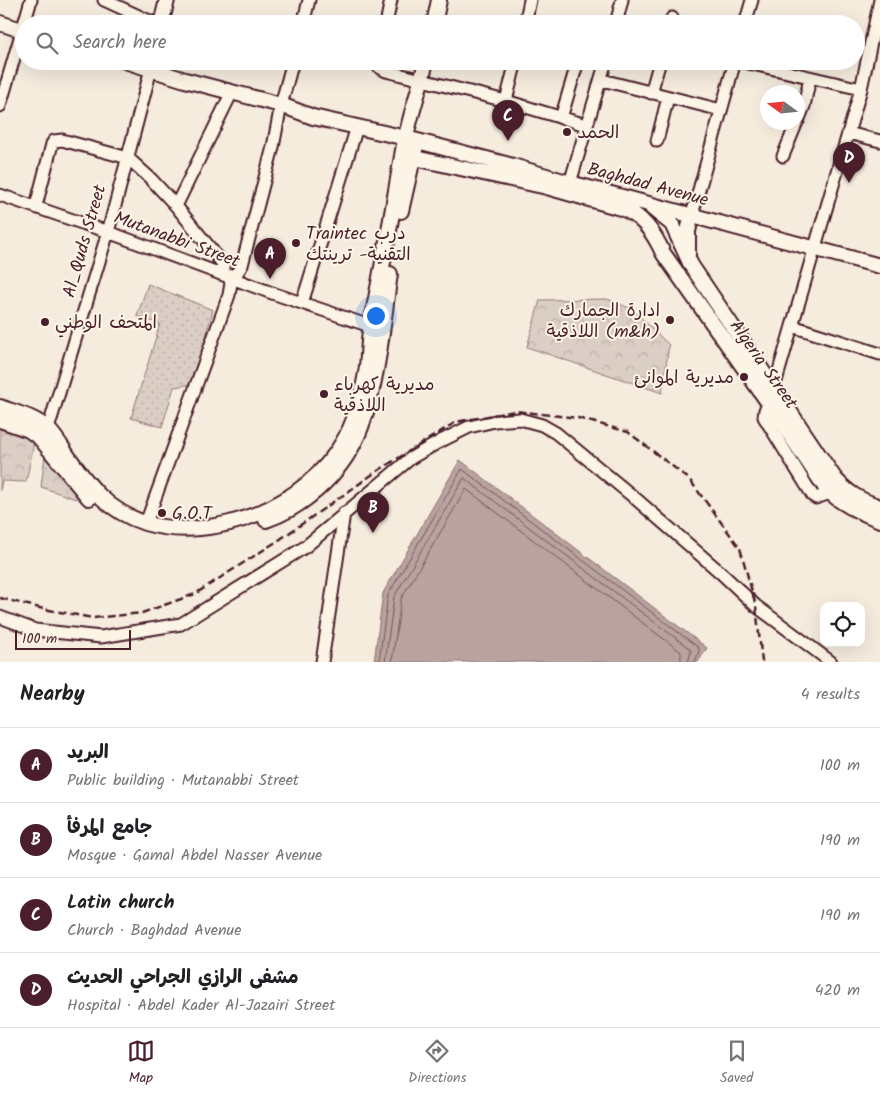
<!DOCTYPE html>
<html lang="en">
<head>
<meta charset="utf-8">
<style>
	:root { --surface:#fff; --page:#f6f6f6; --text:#202124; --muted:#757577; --line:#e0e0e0; --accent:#4a1f2b }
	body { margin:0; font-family:Kalam,"Playpen Sans Arabic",sans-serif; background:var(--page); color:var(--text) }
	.controls { position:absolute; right:15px; bottom:15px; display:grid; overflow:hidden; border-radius:10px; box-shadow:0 5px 20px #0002 }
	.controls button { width:45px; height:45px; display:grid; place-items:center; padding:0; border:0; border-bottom:1px solid var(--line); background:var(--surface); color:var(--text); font:25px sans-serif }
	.compass { position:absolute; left:760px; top:85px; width:45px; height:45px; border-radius:50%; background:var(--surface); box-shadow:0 5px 20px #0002; rotate:285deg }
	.scale { position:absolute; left:15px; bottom:12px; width:116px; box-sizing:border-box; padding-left:5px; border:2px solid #4a1f2b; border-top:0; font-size:14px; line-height:18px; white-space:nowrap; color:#4a1f2b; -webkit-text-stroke:4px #fcf5e5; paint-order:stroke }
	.you { position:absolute; left:375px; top:315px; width:18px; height:18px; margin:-12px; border:4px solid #fff; border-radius:50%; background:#1a73e8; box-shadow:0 0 0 8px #1a73e833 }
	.badge { display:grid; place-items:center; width:32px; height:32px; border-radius:50%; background:var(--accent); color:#fff; font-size:16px; font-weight:700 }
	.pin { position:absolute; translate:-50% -41px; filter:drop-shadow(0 1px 2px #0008) }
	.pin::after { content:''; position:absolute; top:26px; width:18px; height:15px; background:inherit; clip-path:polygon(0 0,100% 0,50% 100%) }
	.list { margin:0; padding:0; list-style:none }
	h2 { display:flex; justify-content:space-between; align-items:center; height:65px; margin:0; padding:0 20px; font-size:21px }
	h2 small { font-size:16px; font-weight:400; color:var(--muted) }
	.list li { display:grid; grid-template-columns:32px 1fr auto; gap:15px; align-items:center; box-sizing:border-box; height:75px; padding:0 20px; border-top:1px solid var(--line) }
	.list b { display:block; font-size:19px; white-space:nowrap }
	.list p { margin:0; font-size:16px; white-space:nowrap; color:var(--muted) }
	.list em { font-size:16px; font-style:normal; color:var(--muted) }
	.icon { flex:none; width:28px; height:28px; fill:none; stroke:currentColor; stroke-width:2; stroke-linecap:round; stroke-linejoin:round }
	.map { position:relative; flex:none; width:880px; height:662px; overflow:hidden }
	.search { position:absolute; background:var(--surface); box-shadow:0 5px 20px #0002; left:15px; right:15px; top:15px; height:55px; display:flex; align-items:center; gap:12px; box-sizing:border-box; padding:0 18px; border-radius:28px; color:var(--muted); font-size:19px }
	.sheet { height:365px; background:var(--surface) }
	nav { display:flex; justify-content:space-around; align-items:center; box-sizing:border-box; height:70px; border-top:1px solid var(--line); background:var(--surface); font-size:14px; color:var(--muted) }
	nav a { display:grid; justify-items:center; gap:2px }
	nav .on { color:var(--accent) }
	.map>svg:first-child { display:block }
	.grass { fill:url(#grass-dots); stroke:#927678 }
	.forest { fill:url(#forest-crowns); stroke:#927678 }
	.water { fill:#b8a39e; stroke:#8c6e70 }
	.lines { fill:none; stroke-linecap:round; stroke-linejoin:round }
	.shore { stroke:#765459; stroke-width:1 }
	.minor-casing { stroke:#4a1f2b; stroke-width:15 }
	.major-casing { stroke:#4a1f2b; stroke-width:18 }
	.minor { stroke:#fcf5e5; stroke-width:11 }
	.major { stroke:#fcf5e5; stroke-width:14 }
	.rail { stroke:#4a1f2b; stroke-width:2.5; stroke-dasharray:8 4; stroke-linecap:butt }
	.poi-dot { fill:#4a1f2b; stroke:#fcf5e5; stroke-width:2 }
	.labels { text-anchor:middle; stroke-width:4; stroke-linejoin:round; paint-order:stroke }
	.poi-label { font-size:18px; fill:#4a1f2b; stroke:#fcf5e5; text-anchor:start }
	.street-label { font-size:18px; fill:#4a1f2b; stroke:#fcf5e5 }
</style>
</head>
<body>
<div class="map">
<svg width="880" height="662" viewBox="0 0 880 662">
	<defs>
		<pattern id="grass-dots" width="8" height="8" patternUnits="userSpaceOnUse" patternTransform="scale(1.25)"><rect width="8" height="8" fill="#dbcec4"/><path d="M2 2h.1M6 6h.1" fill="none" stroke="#bdb0a9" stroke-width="1.8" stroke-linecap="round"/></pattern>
		<pattern id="forest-crowns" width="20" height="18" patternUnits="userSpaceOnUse" patternTransform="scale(1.25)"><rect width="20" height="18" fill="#dbcec4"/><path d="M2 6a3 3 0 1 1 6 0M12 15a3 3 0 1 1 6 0" fill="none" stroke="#bdb0a9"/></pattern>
	</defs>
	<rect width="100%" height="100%" fill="#f5ecde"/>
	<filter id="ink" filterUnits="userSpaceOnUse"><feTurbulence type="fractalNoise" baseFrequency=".02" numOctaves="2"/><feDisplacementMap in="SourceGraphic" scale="10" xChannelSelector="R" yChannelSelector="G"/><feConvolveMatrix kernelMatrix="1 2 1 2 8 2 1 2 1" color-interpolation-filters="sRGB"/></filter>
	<g filter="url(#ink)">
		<path class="grass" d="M148 284 213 310 193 384 174 387 162 427 131 418 160 324 137 316Z"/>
		<path class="forest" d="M607 299 632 309 669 345 662 393 527 347 540 300Z
			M0 429 35 438 26 482 2 481 0 491Z
			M45 455 77 493 76 499 41 487Z"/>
		<path class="water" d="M460 460 707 648 698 662H374L383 593Z"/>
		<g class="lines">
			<path class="shore" d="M379 662 388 595 462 469 699 648V651L695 662
				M385 662 394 597 464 478 690 649 691 652 688 662
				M392 662 401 599 466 489 681 652V662"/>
			<defs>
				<path id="minor" d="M104 0 156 24
					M24 24 31 0
					M303 24 309 0
					M386 24 391 0
					M525 24 530 0
					M616 24 622 0
					M671 24 672 18
					M745 24 752 0
					M378 61 379 67 386 71 506 101 586 125
					M740 61 861 89
					M602 80 721 110
					M651 93 660 61
					M506 101 516 61
					M0 106 24 24
					M561 118 578 61
					M798 121 804 106 810 78
					M848 133 880 141
					M657 141 668 97
					M783 156 797 122
					M570 183 606 61
					M0 195 108 232 272 293 370 326
					M36 206 52 144 54 141 62 140 128 158 151 179 176 206 223 264 224 269 220 274
					M176 206 232 92
					M692 215 735 61
					M302 303 357 127
					M792 326 880 354
					M774 388 861 89 880 0
					M770 404 765 410 764 417 813 496 816 498 830 493
					M48 429 108 232 151 69
					M146 523 229 295 231 283 229 277 237 273 242 265 273 147 281 105 293 61
					M0 617 35 630 101 637 181 624 305 547 411 458 439 442 469 427 495 421 520 419 542 425 556 433 636 499 720 572 756 606 831 662
					M322 662 344 513"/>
				<path id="major" d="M0 23 24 31
					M161 24 167 0
					M434 24 439 0
					M125 61 185 80 281 105 313 117 406 138 513 166 570 183 880 266
					M406 156 547 187 621 208C642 215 654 233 663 253L768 402 825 487C840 504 860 512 880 520
					M652 208 672 224 691 265 835 479C850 495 860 500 880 507
					M401 211 417 141
					M688 255V231L692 215
					M0 407C16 413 35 417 48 429 55 436 61 446 67 455 89 486 107 511 145 523 215 544 307 505 343 442 355 422 362 396 366 373 369 357 368 340 371 324 374 307 378 290 381 272 389 234 395 195 402 156 407 124 419 93 426 61
					M0 420 29 430 40 438 89 498
					M266 520C309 505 345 469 361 427 378 382 383 321 390 274"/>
			</defs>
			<use href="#minor" class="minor-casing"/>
			<use href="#major" class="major-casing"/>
			<use href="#minor" class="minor"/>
			<use href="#major" class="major"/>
			<path class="rail" d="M0 598 44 609 93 618 142 613 195 594 279 540 376 472 456 422 515 411 578 418 628 432 689 479 740 548 756 606 762 662"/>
		</g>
	</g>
	<g class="poi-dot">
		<circle cx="567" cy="132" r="5"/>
		<circle cx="296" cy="243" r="5"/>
		<circle cx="670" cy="320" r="5"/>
		<circle cx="45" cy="322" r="5"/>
		<circle cx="744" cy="377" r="5"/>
		<circle cx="324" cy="394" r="5"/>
		<circle cx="162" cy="513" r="5"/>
	</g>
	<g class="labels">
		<g class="poi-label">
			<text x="577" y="138">الحمد</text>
			<text x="306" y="239">Traintec درب<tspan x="306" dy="21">التقنية- ترينتك</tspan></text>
			<text x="660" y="316" text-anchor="end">ادارة الجمارك<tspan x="660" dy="21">اللاذقية (m&amp;h)</tspan></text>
			<text x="55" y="328">المتحف الوطني</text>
			<text x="734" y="383" text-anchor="end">مديرية الموانئ</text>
			<text x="334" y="390">مديرية كهرباء<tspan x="334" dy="21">اللاذقية</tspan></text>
			<text x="172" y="519">G.O.T</text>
		</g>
		<g class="street-label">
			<text transform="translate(648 184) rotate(15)" y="6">Baghdad Avenue</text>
			<text transform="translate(177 239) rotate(20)" y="6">Mutanabbi Street</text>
			<text transform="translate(84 241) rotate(-74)" y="6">Al_Quds Street</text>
			<text transform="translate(764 364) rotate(55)" y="6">Algeria Street</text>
		</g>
	</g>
</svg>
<div class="controls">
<button><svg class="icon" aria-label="locate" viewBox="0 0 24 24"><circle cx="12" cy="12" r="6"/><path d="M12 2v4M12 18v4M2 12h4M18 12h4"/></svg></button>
</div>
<svg class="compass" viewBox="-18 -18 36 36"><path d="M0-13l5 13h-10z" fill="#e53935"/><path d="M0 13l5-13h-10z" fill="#757577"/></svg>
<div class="scale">100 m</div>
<div class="you"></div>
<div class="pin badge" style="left:270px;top:279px">A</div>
<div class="pin badge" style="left:373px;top:533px">B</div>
<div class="pin badge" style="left:508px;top:141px">C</div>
<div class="pin badge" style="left:849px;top:183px">D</div>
<div class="search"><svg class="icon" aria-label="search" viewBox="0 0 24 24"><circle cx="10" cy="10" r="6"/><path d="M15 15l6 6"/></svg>Search here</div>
</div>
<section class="sheet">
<h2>Nearby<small>4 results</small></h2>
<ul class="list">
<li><span class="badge">A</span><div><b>البريد</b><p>Public building · Mutanabbi Street</p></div><em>100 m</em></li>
<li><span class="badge">B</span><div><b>جامع المرفأ</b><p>Mosque · Gamal Abdel Nasser Avenue</p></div><em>190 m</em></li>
<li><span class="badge">C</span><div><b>Latin church</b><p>Church · Baghdad Avenue</p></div><em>190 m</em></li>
<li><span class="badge">D</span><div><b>مشفى الرازي الجراحي الحديث</b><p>Hospital · Abdel Kader Al-Jazairi Street</p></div><em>420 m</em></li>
</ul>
</section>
<nav>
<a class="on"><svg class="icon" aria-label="map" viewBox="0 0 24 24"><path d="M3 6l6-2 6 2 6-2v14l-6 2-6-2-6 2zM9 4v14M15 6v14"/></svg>Map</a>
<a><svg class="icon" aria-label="directions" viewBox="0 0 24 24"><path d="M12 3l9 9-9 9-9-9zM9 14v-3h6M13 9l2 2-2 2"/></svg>Directions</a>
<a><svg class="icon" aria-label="saved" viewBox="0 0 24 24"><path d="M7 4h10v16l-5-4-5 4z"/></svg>Saved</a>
</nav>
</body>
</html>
